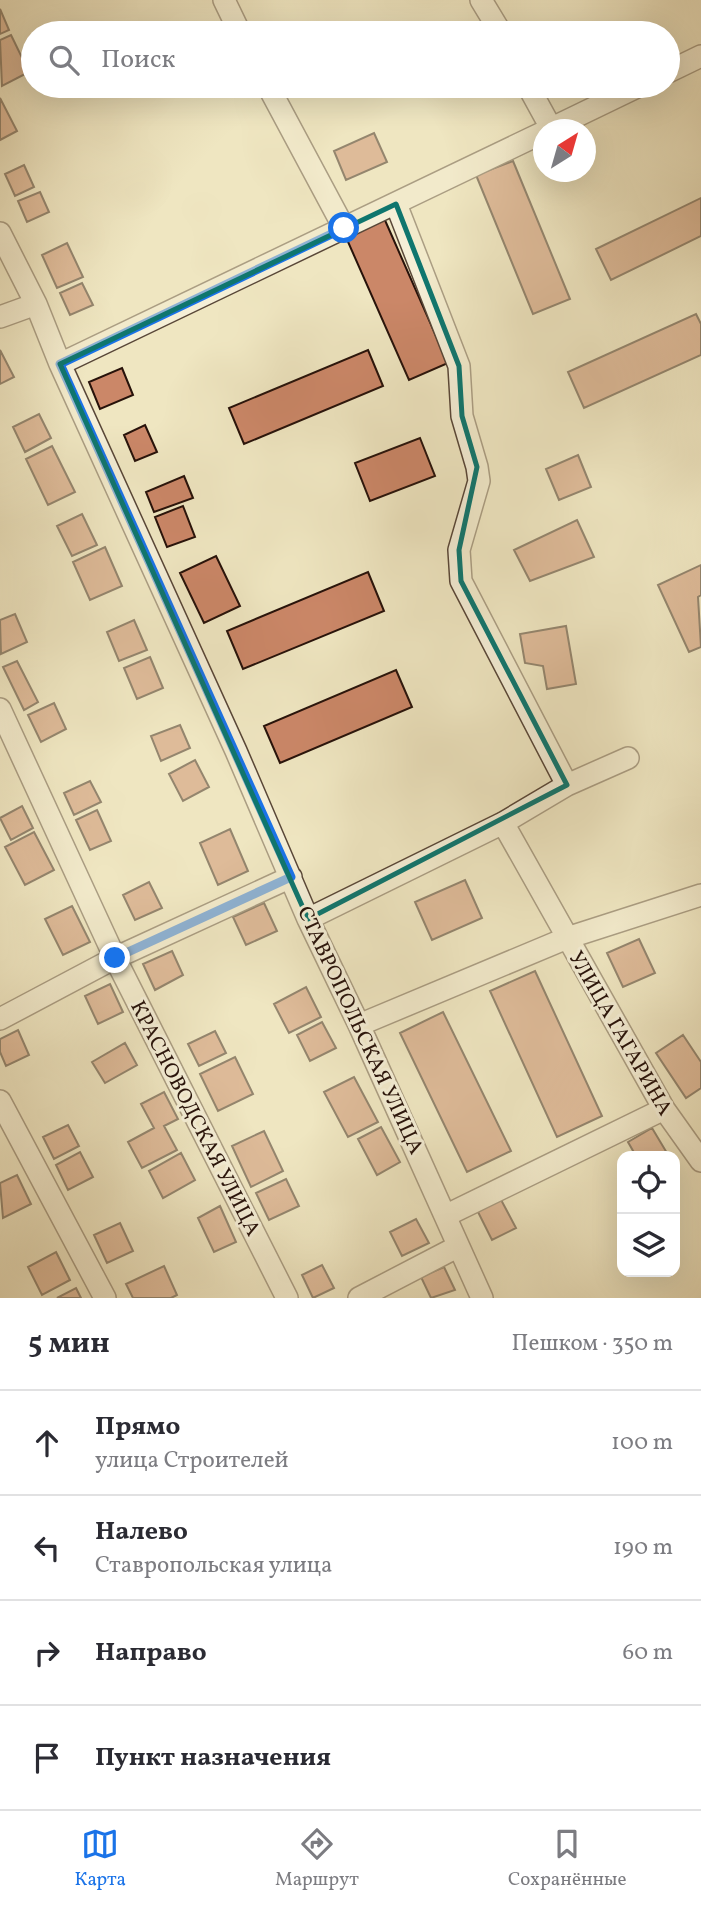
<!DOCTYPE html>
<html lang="ru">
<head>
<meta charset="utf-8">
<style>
	:root { --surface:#fff; --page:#f7f7f7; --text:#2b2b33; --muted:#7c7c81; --line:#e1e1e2; --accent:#1a73e8 }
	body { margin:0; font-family:Vollkorn,serif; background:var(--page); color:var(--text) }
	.controls { position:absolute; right:21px; bottom:21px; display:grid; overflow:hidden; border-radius:14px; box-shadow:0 7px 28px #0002 }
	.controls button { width:63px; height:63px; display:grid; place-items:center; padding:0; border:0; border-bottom:2px solid var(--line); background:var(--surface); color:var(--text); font:35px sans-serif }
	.compass { position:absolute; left:533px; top:119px; width:63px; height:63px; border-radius:50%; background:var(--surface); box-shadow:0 7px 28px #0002; rotate:37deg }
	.stop { position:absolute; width:21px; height:21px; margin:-16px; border:5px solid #1a73e8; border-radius:50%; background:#fff }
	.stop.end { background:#1a73e8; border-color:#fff; box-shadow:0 2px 7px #0008 }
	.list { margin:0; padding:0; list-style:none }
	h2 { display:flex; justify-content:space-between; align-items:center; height:91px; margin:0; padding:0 28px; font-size:30px }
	h2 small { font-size:23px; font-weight:400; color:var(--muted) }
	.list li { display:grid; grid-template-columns:46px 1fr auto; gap:21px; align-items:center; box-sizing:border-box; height:105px; padding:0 28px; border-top:2px solid var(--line) }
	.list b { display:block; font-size:26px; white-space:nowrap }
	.list p { margin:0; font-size:23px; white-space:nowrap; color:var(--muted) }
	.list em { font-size:23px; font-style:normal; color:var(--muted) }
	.icon { flex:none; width:38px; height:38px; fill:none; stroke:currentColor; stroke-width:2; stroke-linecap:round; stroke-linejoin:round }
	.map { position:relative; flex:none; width:701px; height:1298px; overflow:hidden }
	.search { position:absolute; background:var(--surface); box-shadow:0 7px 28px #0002; left:21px; right:21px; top:21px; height:77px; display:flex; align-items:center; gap:18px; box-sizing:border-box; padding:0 24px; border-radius:38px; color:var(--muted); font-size:26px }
	.sheet { height:511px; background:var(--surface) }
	nav { display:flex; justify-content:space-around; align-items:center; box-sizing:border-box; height:98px; border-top:2px solid var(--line); background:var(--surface); font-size:19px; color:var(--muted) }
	nav a { display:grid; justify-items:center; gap:4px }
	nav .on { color:var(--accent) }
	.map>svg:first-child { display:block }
	.building { fill:#cb8768; stroke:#27120a; stroke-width:2 }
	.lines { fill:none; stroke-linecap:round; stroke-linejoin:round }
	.minor-casing { stroke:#594738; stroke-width:24 }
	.minor { stroke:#f5efd7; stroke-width:21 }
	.route { stroke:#1a73e8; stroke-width:9 }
	.marked { fill:none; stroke:#0f766e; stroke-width:5; stroke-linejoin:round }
	.labels { text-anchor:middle; stroke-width:6; stroke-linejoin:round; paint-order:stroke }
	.street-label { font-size:21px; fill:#27120a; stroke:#f5efd7 }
</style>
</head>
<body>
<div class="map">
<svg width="701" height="1298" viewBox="0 0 701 1298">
	<rect width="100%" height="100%" fill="#efe6c1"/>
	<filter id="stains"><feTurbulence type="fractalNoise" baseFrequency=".00286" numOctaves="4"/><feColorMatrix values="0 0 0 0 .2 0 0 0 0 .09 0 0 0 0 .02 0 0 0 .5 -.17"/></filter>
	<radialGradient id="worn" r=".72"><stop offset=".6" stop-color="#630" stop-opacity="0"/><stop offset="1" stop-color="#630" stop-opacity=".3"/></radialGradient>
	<path class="building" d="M0 9 9 30 0 34Z
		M11 35 29 72 2 86 0 40Z
		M0 98 17 131 0 140Z
		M374 133 387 162 346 180 334 151Z
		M513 161 570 299 533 314 476 175Z
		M24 165 34 187 15 196 5 174Z
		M40 192 49 212 27 222 18 201Z
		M701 198V236L611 280 596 249Z
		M384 218 448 363 409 380 345 235Z
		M67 243 83 277 57 288 42 255Z
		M82 283 93 305 70 315 60 293Z
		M696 314 701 324V355L584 408 568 372Z
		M0 350 14 377 0 384Z
		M368 350 383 386 244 444 229 408Z
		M122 368 133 395 100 409 89 382Z
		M39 414 51 438 25 452 13 427Z
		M145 425 157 452 135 461 124 435Z
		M420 438 435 476 370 501 355 463Z
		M52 446 75 492 48 505 26 459Z
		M578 455 591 487 559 500 546 469Z
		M184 476 193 498 154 512 146 492Z
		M183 506 195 537 167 547 155 517Z
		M82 514 97 545 72 556 57 526Z
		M577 520 594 557 530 581 514 550Z
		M105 547 122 586 90 600 73 562Z
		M216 556 240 606 204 623 180 573Z
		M701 565V595L698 597 701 647 689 652 658 585Z
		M368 572 384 611 243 669 227 631Z
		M15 614 27 642 1 654 0 620Z
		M134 620 147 650 119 661 107 632Z
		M566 626 576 684 547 689 543 666 525 663 520 634Z
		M150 657 163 688 137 699 124 668Z
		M17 661 38 702 24 710 3 667Z
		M396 670 412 707 280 763 264 726Z
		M54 703 66 729 41 742 28 715Z
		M180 725 190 748 161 761 151 736Z
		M195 760 209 787 183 801 169 774Z
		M90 781 101 802 74 815 64 793Z
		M22 806 33 828 11 840 0 818Z
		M97 810 111 841 90 850 76 820Z
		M230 829 248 871 218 885 200 843Z
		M34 832 54 870 25 885 5 847Z
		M465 880 482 918 432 940 415 902Z
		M149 882 162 908 135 920 123 895Z
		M264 903 277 931 246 945 233 917Z
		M72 906 90 942 63 955 45 919Z
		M639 939 655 973 623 987 607 953Z
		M172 951 183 975 155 990 143 964Z
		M535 971 602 1116 557 1137 490 991Z
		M110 984 123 1012 98 1024 85 996Z
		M306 987 321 1017 289 1033 274 1004Z
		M443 1012 511 1151 467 1172 400 1033Z
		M322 1022 336 1048 310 1061 297 1035Z
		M18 1030 29 1055 6 1066 0 1052V1039Z
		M215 1031 226 1053 199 1066 188 1044Z
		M683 1035 701 1062V1088L686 1098 656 1053Z
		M125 1043 137 1065 105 1083 92 1062Z
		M235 1057 253 1094 218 1111 200 1074Z
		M354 1077 378 1122 348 1137 324 1092Z
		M164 1092 178 1119 164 1126 177 1150 142 1168 128 1142 154 1128 141 1104Z
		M68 1125 79 1146 54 1159 43 1137Z
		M381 1127 400 1162 377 1175 358 1139Z
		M652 1128 667 1153 661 1156H636L628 1142Z
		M264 1131 283 1171 251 1187 232 1146Z
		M80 1152 93 1177 68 1190 56 1165Z
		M181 1153 195 1180 163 1198 149 1171Z
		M17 1175 31 1204 3 1218 0 1183Z
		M286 1179 299 1206 269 1220 256 1193Z
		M499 1196 516 1228 492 1240 476 1208Z
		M220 1206 236 1242 214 1252 198 1218Z
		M416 1219 429 1243 402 1256 390 1232Z
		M120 1223 133 1251 107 1263 94 1235Z
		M56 1252 70 1280 42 1295 28 1267Z
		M322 1265 334 1288 313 1298 302 1275Z
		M164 1266 177 1295 171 1298H133L126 1284Z
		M444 1267 455 1290 431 1298 421 1277Z
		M76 1288 81 1298H57Z"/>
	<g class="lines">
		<defs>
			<path id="minor" d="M224 0 240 33
				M481 0 501 33
				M668 72 701 56
				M268 86 344 228
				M528 86 551 128
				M548 130 639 86
				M396 204 459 366 462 416 477 467 479 481 459 550 461 581 567 785
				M0 233 36 304 60 364 236 751 308 919 359 1025 482 1298
				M0 317 36 304
				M60 364 544 132
				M0 709 115 958 287 1298
				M503 823 664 1109 701 1161
				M308 919 503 823 567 785 628 758
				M0 1019 115 958 291 877
				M359 1025 567 938 701 895
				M0 1101 105 1298
				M447 1215 664 1109
				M359 1298 457 1247"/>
		</defs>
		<use href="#minor" class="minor-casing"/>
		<use href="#minor" class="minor"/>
	</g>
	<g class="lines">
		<path class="route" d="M115 958 291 877 60 364 344 228"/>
	</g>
	<path d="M0 0H701V1298H0ZM396 204 459 366 462 416 477 467 459 550 461 581 567 785 308 919 60 364Z" fill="#efe6c1" fill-opacity=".55" fill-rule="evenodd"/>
	<path class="marked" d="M396 204 459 366 462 416 477 467 459 550 461 581 567 785 308 919 60 364Z"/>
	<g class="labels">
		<g class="street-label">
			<text transform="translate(361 1030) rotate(65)" y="7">СТАВРОПОЛЬСКАЯ УЛИЦА</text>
			<text transform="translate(621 1033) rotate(60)" y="7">УЛИЦА ГАГАРИНА</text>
			<text transform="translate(196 1118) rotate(63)" y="7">КРАСНОВОДСКАЯ УЛИЦА</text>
		</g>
	</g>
	<rect width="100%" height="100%" filter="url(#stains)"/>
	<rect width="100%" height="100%" fill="url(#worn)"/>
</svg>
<div class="controls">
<button><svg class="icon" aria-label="locate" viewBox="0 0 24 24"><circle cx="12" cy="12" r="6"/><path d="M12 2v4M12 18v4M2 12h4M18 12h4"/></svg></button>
<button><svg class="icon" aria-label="layers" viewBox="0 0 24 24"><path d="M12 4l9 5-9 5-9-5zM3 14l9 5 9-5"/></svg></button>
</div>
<svg class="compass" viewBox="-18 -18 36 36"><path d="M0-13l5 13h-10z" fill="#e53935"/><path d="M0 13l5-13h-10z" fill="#7c7c81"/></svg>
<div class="stop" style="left:344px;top:228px"></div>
<div class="stop end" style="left:115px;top:958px"></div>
<div class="search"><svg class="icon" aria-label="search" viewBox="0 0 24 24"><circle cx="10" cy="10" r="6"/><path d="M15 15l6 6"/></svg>Поиск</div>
</div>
<section class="sheet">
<h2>5 мин<small>Пешком · 350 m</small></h2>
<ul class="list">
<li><svg class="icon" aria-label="ahead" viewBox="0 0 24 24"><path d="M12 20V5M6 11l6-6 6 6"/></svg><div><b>Прямо</b><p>улица Строителей</p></div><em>100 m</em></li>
<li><svg class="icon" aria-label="left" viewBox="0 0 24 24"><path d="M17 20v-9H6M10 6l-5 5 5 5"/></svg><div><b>Налево</b><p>Ставропольская улица</p></div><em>190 m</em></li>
<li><svg class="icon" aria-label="right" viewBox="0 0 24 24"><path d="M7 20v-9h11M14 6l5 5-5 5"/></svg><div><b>Направо</b></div><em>60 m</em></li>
<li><svg class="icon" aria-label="arrive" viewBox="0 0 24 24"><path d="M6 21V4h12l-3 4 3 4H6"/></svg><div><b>Пункт назначения</b></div></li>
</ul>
</section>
<nav>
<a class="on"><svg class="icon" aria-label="map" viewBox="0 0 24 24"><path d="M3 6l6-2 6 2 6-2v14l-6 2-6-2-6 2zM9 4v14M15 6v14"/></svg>Карта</a>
<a><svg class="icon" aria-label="directions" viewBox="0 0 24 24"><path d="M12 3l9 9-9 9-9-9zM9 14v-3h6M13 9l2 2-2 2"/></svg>Маршрут</a>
<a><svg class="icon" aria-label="saved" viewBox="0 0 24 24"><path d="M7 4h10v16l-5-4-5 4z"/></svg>Сохранённые</a>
</nav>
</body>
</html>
